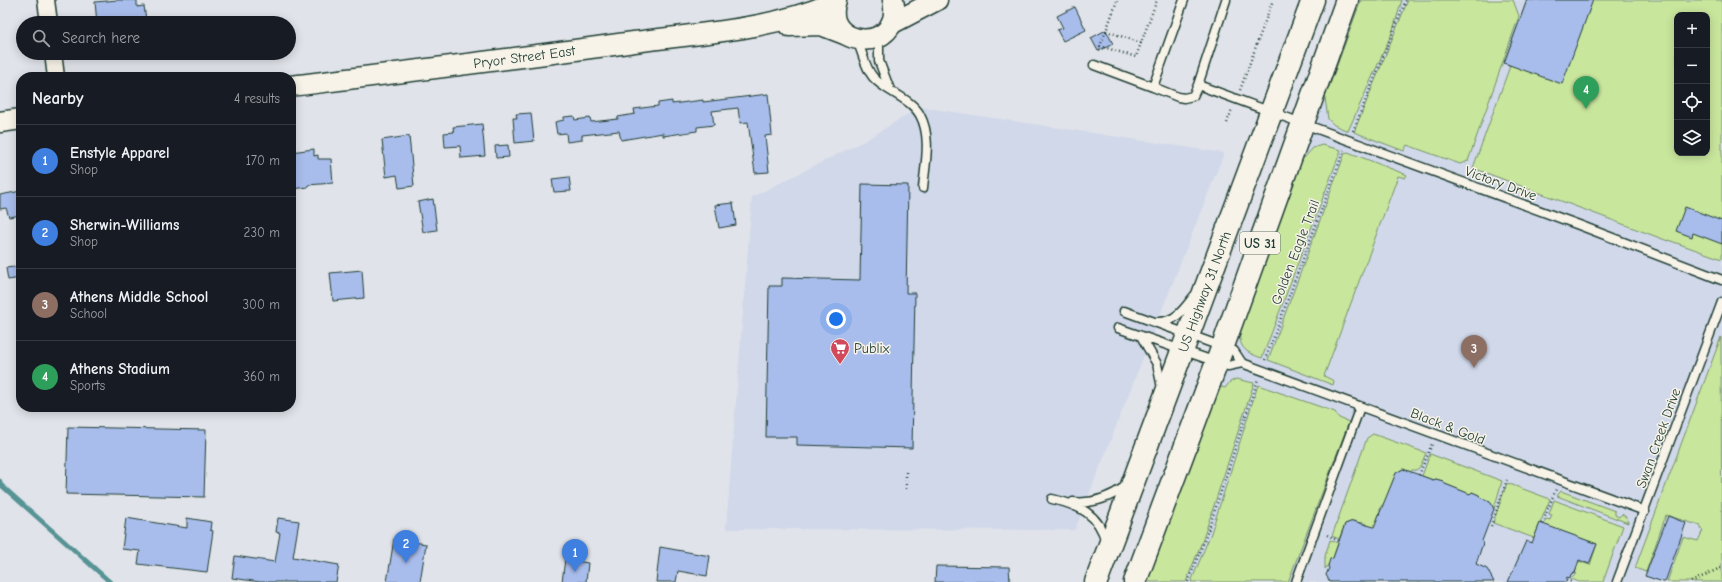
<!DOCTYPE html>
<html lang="en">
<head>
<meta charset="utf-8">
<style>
	:root { --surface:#171b24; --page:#242831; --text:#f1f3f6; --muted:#9ea1a6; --line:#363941; --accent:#db2777 }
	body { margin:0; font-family:"Comic Neue",sans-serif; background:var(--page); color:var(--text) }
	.controls { position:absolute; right:12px; top:12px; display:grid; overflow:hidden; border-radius:8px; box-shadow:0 2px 10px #0003 }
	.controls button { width:36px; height:36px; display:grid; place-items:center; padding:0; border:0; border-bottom:1px solid var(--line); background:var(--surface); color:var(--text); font:20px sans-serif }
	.you { position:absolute; left:836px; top:319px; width:14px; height:14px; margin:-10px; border:3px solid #fff; border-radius:50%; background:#1a73e8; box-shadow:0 0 0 6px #1a73e833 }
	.badge { display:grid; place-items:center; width:26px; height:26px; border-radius:50%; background:var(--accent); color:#fff; font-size:13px; font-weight:700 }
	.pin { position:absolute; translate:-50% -33px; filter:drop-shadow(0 1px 2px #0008) }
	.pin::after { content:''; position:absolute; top:21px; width:14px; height:12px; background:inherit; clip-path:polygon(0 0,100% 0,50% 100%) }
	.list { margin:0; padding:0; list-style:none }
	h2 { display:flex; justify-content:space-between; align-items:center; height:52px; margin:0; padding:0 16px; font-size:17px }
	h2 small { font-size:13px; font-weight:400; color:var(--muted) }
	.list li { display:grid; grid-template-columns:26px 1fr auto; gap:12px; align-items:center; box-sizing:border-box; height:72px; padding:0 16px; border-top:1px solid var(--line) }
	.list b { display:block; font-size:15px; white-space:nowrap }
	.list p { margin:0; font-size:13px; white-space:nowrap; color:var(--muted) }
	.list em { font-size:13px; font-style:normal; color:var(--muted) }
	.icon { flex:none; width:22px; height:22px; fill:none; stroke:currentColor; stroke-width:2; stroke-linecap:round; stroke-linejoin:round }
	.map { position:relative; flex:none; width:1722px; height:582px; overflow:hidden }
	.search { position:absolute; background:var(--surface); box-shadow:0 2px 10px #0003; left:16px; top:16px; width:280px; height:44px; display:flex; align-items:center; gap:10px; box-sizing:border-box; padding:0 14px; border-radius:22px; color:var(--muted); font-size:15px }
	.panel { position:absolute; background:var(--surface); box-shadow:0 2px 10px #0003; left:16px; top:72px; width:280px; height:340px; border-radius:16px }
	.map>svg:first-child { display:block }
	.built { fill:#d0d8ea; fill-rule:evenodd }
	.green { fill:#c9e69d; stroke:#749268; fill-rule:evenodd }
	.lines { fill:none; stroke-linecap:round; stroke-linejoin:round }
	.stream { stroke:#579395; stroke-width:4.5 }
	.building { fill:#a9bdec; stroke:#1f3d34 }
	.service-casing { stroke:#1f3d34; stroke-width:11 }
	.minor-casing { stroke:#1f3d34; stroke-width:19 }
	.tertiary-casing { stroke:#1f3d34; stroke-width:23 }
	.primary-casing { stroke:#1f3d34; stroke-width:25 }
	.path { stroke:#1f3d34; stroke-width:2.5; stroke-dasharray:1 3; stroke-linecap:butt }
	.service { stroke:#f7f3e8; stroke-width:8 }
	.minor { stroke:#f7f3e8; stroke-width:16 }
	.tertiary { stroke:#f7f3e8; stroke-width:20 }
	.primary { stroke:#f7f3e8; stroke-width:22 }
	.labels { text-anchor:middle; stroke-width:3; stroke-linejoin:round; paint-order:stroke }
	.shield { fill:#f7f3e8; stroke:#60746a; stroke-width:1 }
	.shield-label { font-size:13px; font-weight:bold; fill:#1f3d34 }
	.street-label { font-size:14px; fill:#1f3d34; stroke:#f7f3e8 }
	.poi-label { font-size:14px; fill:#1f3d34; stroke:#f7f3e8; text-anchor:start }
</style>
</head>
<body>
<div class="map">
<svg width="1722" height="582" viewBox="0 0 1722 582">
	<rect width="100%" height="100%" fill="#e0e3e9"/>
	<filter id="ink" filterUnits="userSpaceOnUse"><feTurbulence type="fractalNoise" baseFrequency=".025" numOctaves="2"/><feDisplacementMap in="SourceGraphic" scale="8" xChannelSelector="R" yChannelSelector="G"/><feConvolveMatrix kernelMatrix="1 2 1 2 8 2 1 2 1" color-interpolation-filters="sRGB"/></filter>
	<g filter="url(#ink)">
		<path class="built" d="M1360 0H1722V582H1147ZM1677 15H1707V153H1677Z
			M920 107 1224 153 1075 530 726 529 752 197 866 140Z"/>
		<path class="green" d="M1361 0H1402L1392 33 1348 131 1334 125 1328 119 1325 98Z
			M1408 0H1513L1519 16 1468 161 1460 164 1407 145 1404 151 1354 132Z
			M1527 0H1722V259L1668 240V241L1473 168 1510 66 1504 63ZM1677 15H1707V153H1677Z
			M1322 145 1341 150 1262 358C1247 353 1238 348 1240 331L1236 326 1299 157 1304 158 1313 148Z
			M1348 152 1407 175 1405 178 1398 176 1324 376 1334 381 1333 385 1268 360 1345 153Z
			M1721 337 1722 582H1667L1683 537 1698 541 1703 530 1701 529V526L1666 515 1646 572 1635 568Z
			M1236 379 1254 383 1203 539 1186 582H1141L1214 385 1225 388 1230 382Z
			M1258 385 1335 412 1339 418 1349 422 1288 582H1191L1211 533Z
			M1373 434 1426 453 1420 467 1416 470H1412L1411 472 1403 469 1396 473 1384 504 1381 506 1375 529 1362 522 1360 523 1353 521 1345 524 1339 539 1332 536 1367 438Z
			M1430 454 1502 481 1494 509 1490 501 1481 498 1479 495 1472 492 1470 494 1445 484 1443 481 1436 479 1433 480 1422 476Z
			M1507 483 1550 499 1534 538 1493 523Z
			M1561 491 1615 511V515L1619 517 1622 514 1626 517 1628 523 1557 496Z
			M1554 500 1623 526 1603 582H1579L1571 579 1575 575 1578 561 1590 565 1597 544 1544 525 1546 519 1550 520 1552 515 1549 514Z
			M1330 540 1338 543 1333 558 1325 569V556Z"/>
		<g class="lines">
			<path class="stream" d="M0 481 1 485 110 582"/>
		</g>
		<path class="building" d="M118 0H137V7L144 6 146 20 129 23H97L95 2Z
			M1527 0H1593L1562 84 1504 63Z
			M1075 7 1086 30 1063 41 1057 30 1063 28 1057 16Z
			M1106 30 1113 44 1098 51 1091 38Z
			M768 94 772 135 765 136 769 172 755 173 748 122 740 123 738 108 712 111 714 125 697 127V131L663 136V133L621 140 619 131 582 135V140L567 142 566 133 557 134 555 122 564 120V117L574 116 575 120 590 118 591 122 618 119V117L635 114 634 109 658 106V103L672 101V104L703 100V102Z
			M531 113 534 141 515 143 513 118H517L516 114Z
			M482 124 485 156 461 158 460 146 445 147 444 133 454 132 453 127Z
			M409 136 414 186 399 188 397 175 386 177 382 140Z
			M508 145 509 157 496 158 495 146Z
			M314 149V156L318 155V159H331L333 183 308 185V187L291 189V152Z
			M569 177 571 191 554 192 552 179Z
			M862 184 908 185 906 293H915L912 448 797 445V437H766L769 286H782V278L860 280Z
			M21 191V215L9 217 6 208 0 209V195Z
			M433 199 437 230 423 232 418 202Z
			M733 203 736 225 719 228 715 205Z
			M1685 207 1722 221V244L1693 233 1692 237 1676 231Z
			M21 266V278L8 280 6 268Z
			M362 270 364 298 333 301 330 273Z
			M68 427 206 430 204 497 66 494Z
			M1403 469 1433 480 1436 479 1443 481 1445 484 1470 494 1472 492 1479 495 1481 498 1490 501 1494 509 1482 541 1483 543 1476 564 1487 569 1494 582H1330L1326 575 1329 568 1328 566 1330 559 1333 558 1345 524 1353 521 1374 527 1396 473Z
			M1668 516 1686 523 1665 582H1663L1645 576Z
			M126 518 187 528V518L211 522 210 530 213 531 207 572 138 564 140 551 122 549Z
			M278 518 299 521 293 557 339 565 336 582H260L232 578 235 556 275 562 280 533 276 532Z
			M1540 523 1597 544 1589 564 1579 560 1575 573 1571 574 1570 578 1567 577 1566 582H1508L1526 541 1532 543Z
			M394 539 426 544 420 582H387Z
			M660 547 710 556 707 576 678 571 676 582H656Z
			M565 559 588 563 586 582H562Z
			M936 566 1009 567 1010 582H935Z"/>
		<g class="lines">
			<defs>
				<path id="service" d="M1184 0 1153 87 1178 97 1184 98 1193 96 1198 85
					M1226 0 1198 85 1579 225 1722 280
					M879 36V61L890 90
					M857 40C862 51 865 68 873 77 886 92 911 98 920 115 932 137 925 165 923 188
					M1094 65 1153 87
					M1124 311 1234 351 1242 363
					M1157 322C1175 323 1184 309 1194 296
					M1118 328 1228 366 1242 363 1645 511
					M1141 336 1157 364 1162 388
					M1052 499C1079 505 1099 514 1106 542
					M1073 502C1092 504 1111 497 1126 486
					M1296 582 1360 407
					M1617 582 1722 302"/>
				<path id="minor" d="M46 0 49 23
					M53 53 56 77"/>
				<g id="tertiary">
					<path d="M836 0C819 49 905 56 893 0"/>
					<path d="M891 24 937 0"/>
					<path d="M789 26 821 25 847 35"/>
					<path id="s1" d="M291 86C405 72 520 58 634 42 701 33 772 30 835 2"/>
					<path d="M0 122 21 119"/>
				</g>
				<g id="primary">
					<path id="s2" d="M1096 582 1313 0"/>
					<path d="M1135 582 1223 346 1347 0"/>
				</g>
			</defs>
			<use href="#service" class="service-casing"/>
			<use href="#minor" class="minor-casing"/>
			<use href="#tertiary" class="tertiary-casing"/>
			<use href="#primary" class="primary-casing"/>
			<path class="path" d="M1117 1 1106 31 1141 43 1157 0
				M1106 31 1100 46 1136 57 1141 43
				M1240 90 1273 0
				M1227 123 1232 109
				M1353 131 1406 0
				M1265 360 1344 150
				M1419 475 1432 444
				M906 489V472
				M1542 524 1556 489
				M1491 526 1507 480
				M1327 535 1339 541
				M1566 580 1572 582
				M1188 582 1208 531 1258 379
				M1691 582 1722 567"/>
			<use href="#service" class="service"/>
			<use href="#minor" class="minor"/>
			<use href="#tertiary" class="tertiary"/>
			<use href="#primary" class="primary"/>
		</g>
	</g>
	<defs>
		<symbol id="supermarket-pin" viewBox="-11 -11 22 30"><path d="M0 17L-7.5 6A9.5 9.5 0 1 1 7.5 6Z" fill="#d1495b" stroke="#f7f3e8"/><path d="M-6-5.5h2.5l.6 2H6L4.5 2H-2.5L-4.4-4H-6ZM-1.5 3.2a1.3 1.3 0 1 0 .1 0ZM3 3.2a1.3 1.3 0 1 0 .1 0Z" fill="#fff"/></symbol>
	</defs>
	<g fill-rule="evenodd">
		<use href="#supermarket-pin" x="829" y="337" width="22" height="30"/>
	</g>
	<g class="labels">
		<rect class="shield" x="1240" y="232" width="40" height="22" rx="3"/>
		<g class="shield-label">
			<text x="1260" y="248">US 31</text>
		</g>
		<g class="street-label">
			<text dy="5" stroke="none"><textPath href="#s1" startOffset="235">Pryor Street East</textPath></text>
			<text transform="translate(1501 183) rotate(20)" y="5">Victory Drive</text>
			<text transform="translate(1295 252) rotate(-69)" y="5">Golden Eagle Trail</text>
			<text dy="5" stroke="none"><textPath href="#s2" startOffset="310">US Highway 31 North</textPath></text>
			<text transform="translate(1448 426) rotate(21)" y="5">Black &amp; Gold</text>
			<text transform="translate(1658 438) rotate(-70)" y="5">Swan Creek Drive</text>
		</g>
		<g class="poi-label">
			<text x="854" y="353">Publix</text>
		</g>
	</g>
</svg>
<div class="controls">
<button>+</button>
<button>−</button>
<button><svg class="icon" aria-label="locate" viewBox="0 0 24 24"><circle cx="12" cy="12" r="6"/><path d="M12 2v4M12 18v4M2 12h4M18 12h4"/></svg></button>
<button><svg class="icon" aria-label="layers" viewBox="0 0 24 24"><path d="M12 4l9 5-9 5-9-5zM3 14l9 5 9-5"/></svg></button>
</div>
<div class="you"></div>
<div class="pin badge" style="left:575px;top:572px;background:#3f7fe0">1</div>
<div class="pin badge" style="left:406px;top:563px;background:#3f7fe0">2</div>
<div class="pin badge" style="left:1474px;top:368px;background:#8d6e63">3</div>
<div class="pin badge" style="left:1586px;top:109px;background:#2e9e5b">4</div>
<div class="search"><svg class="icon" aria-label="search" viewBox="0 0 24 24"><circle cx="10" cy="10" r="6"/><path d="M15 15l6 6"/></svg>Search here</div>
<section class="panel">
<h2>Nearby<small>4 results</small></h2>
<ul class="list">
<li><span class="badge" style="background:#3f7fe0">1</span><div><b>Enstyle Apparel</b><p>Shop</p></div><em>170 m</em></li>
<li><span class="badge" style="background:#3f7fe0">2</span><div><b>Sherwin-Williams</b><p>Shop</p></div><em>230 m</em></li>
<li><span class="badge" style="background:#8d6e63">3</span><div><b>Athens Middle School</b><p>School</p></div><em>300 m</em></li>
<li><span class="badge" style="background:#2e9e5b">4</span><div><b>Athens Stadium</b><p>Sports</p></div><em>360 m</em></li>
</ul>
</section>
</div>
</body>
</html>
